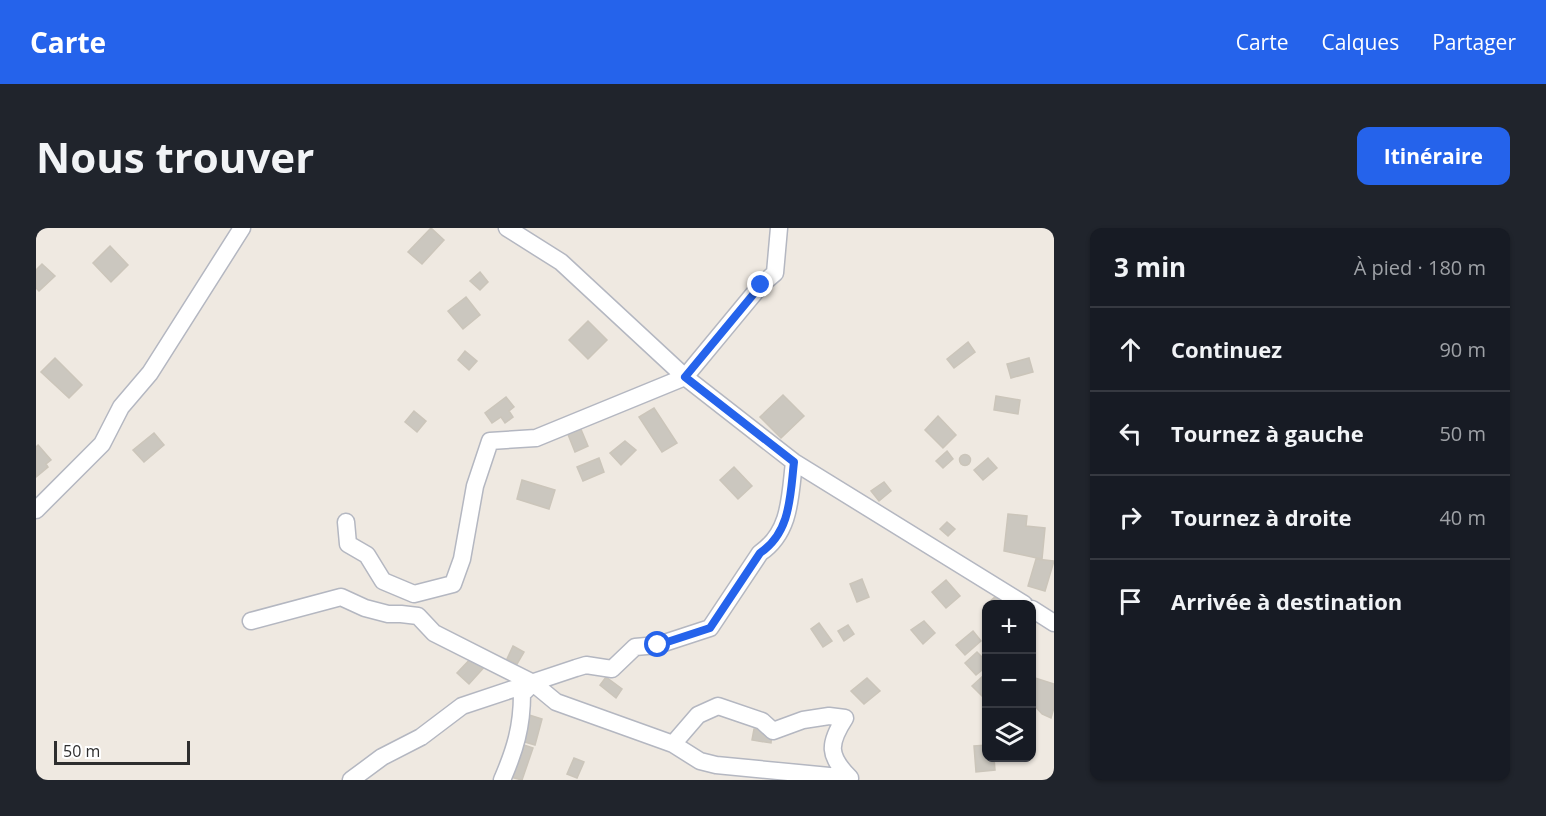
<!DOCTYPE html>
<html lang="fr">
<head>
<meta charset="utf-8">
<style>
	:root { --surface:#171b24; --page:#20242c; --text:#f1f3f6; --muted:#9ea1a6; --line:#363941; --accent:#2563eb }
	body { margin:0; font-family:"Open Sans",sans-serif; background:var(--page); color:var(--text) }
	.controls { position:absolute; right:18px; bottom:18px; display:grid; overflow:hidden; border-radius:12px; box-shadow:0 2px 4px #0004 }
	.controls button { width:54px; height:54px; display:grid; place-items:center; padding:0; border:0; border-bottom:2px solid var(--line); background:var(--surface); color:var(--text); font:30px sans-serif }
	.scale { position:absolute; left:18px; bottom:15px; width:136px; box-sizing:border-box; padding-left:6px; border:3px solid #2e2e2e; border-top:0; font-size:16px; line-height:21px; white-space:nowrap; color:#2e2e2e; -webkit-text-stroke:4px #fff; paint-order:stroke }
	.stop { position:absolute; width:18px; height:18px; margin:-14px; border:4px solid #2563eb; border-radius:50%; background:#fff }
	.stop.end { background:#2563eb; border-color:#fff; box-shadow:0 2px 6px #0008 }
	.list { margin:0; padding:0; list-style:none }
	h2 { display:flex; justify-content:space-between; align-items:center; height:78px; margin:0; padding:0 24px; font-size:26px }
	h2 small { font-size:20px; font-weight:400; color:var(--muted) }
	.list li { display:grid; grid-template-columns:39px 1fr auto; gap:18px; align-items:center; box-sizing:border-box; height:84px; padding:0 24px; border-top:2px solid var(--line) }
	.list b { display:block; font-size:22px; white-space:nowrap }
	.list em { font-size:20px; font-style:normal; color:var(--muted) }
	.icon { flex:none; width:33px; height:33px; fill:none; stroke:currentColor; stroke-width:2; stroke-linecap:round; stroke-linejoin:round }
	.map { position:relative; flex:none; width:1018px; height:552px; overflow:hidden; border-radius:12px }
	header { display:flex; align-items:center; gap:36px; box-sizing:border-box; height:84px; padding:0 30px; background:var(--accent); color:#fff }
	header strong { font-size:28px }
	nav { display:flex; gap:33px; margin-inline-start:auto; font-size:21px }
	.intro { display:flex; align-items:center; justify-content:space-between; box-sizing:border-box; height:144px; padding:0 36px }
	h1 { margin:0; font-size:42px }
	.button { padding:15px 27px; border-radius:12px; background:var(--accent); color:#fff; font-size:21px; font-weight:700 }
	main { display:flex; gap:36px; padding:0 36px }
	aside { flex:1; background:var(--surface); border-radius:12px; box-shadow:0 2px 4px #0004 }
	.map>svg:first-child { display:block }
	.building { fill:#cbc7bf; stroke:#cbc5ba; stroke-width:1.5 }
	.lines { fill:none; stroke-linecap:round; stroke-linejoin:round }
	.street-casing { stroke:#b4b7c1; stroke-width:19 }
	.street { stroke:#fff; stroke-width:16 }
	.route { stroke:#2563eb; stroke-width:8 }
</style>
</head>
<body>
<header>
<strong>Carte</strong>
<nav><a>Carte</a><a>Calques</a><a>Partager</a></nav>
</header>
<div class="intro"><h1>Nous trouver</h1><a class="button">Itinéraire</a></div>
<main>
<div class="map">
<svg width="1018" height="552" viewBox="0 0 1018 552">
	<rect width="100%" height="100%" fill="#efe9e1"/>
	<path class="building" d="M395 0 408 12 386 36 372 24Z
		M74 18 92 37 75 54 57 35Z
		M6 36 19 48 3 63 0 60V42Z
		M444 44 452 54 444 62 434 53Z
		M430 69 444 87 427 101 412 83Z
		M552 93 571 112 552 131 533 112Z
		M932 114 939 124 918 140 911 131Z
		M429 123 441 133 433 142 422 132Z
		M19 130 46 157 33 170 5 144Z
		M993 130 997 144 975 150 971 136Z
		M747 167 768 188 745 210 724 189Z
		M960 168 984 172 982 186 958 182Z
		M470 169 478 179 473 183 477 189 469 195 465 189 456 195 449 185Z
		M618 180 641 215 626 224 603 189Z
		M378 183 390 193 381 204 369 194Z
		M902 188 920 207 907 220 889 202Z
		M544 199 552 218 539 224 531 204Z
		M118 205 128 217 108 234 97 222Z
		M589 213 600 222 585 237 574 225Z
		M2 217 15 232 10 236 12 239 0 249V219Z
		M911 223 917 231 907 240 900 233Z
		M923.5 232a5.5 5.5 0 1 1 11 0a5.5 5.5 0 1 1-11 0Z
		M563 230 568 244 547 253 541 239Z
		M952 230 961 240 947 252 938 242Z
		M698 239 716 258 702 271 684 252Z
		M486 252 519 262 513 281 481 271Z
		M848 254 855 263 843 273 835 263Z
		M972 286 991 288 990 298 1009 300 1006 331 968 323Z
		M911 294 919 301 912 308 904 301Z
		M1000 331 1018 333 1009 363 992 358Z
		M826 351 833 369 821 374 814 356Z
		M910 352 924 368 910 380 896 364Z
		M962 366 971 376 950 377Z
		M888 393 899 405 887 416 875 402Z
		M783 395 796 413 787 419 775 401Z
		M812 397 818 406 808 413 802 403Z
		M937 403 945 413 929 427 920 417Z
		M477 418 488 424 481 436 471 431Z
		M941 424 951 434V438L940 447 929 435Z
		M439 426 451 436 433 456 421 445Z
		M947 448 951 451V463L946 468 936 458Z
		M570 449 586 461 580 470 564 457Z
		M996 449 1018 456V480L1015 490 1006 486 996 475Z
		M831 450 844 463 828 476 815 463Z
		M490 486 506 491 499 517 482 512Z
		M718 501 736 504 735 515 716 512Z
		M482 515 497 520 486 552 470 548Z
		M951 517V530H958L959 542 940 544 938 518Z
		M538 530 548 534 541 550 531 546Z"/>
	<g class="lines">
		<defs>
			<path id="street" d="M471 0 525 34 649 149 758 234 988 376
				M0 282 66 216 85 179 114 145 206 0
				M310 294 312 316 331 327 347 353 378 366 417 356 426 331 439 258 454 213 500 210 649 149 725 57 739 45 743 0
				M996 381 1018 395
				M215 393 305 369 329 380 352 386H365L382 388 398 405 497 455 520 474 637 516 664 533 680 537 814 550
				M637 516 662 487 682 478 726 493 737 503 767 492 793 488 809 490C792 516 792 528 814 550
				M315 552 346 529 385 509 426 478 540 440 550 437 576 441 599 419 622 417 674 400 724 325C755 304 754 268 758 234
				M466 552C479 522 486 499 486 466L497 455"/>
		</defs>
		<use href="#street" class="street-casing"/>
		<use href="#street" class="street"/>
	</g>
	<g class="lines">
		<path class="route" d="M622 417 674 400 724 325C755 304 754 268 758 234L649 149 725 57"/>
	</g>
</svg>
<div class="controls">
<button>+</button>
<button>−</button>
<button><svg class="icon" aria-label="layers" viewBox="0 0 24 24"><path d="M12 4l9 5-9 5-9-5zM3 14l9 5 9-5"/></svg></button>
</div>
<div class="scale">50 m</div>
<div class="stop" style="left:622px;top:417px"></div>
<div class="stop end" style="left:725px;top:57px"></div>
</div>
<aside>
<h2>3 min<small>À pied · 180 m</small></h2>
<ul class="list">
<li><svg class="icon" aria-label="ahead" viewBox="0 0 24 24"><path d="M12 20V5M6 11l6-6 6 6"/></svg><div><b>Continuez</b></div><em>90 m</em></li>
<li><svg class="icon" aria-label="left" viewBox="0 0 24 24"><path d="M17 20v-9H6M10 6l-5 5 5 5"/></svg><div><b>Tournez à gauche</b></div><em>50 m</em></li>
<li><svg class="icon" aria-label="right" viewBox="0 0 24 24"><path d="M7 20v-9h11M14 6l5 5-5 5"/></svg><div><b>Tournez à droite</b></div><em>40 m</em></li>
<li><svg class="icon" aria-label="arrive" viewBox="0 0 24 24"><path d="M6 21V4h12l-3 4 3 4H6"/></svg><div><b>Arrivée à destination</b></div></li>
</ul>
</aside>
</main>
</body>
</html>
